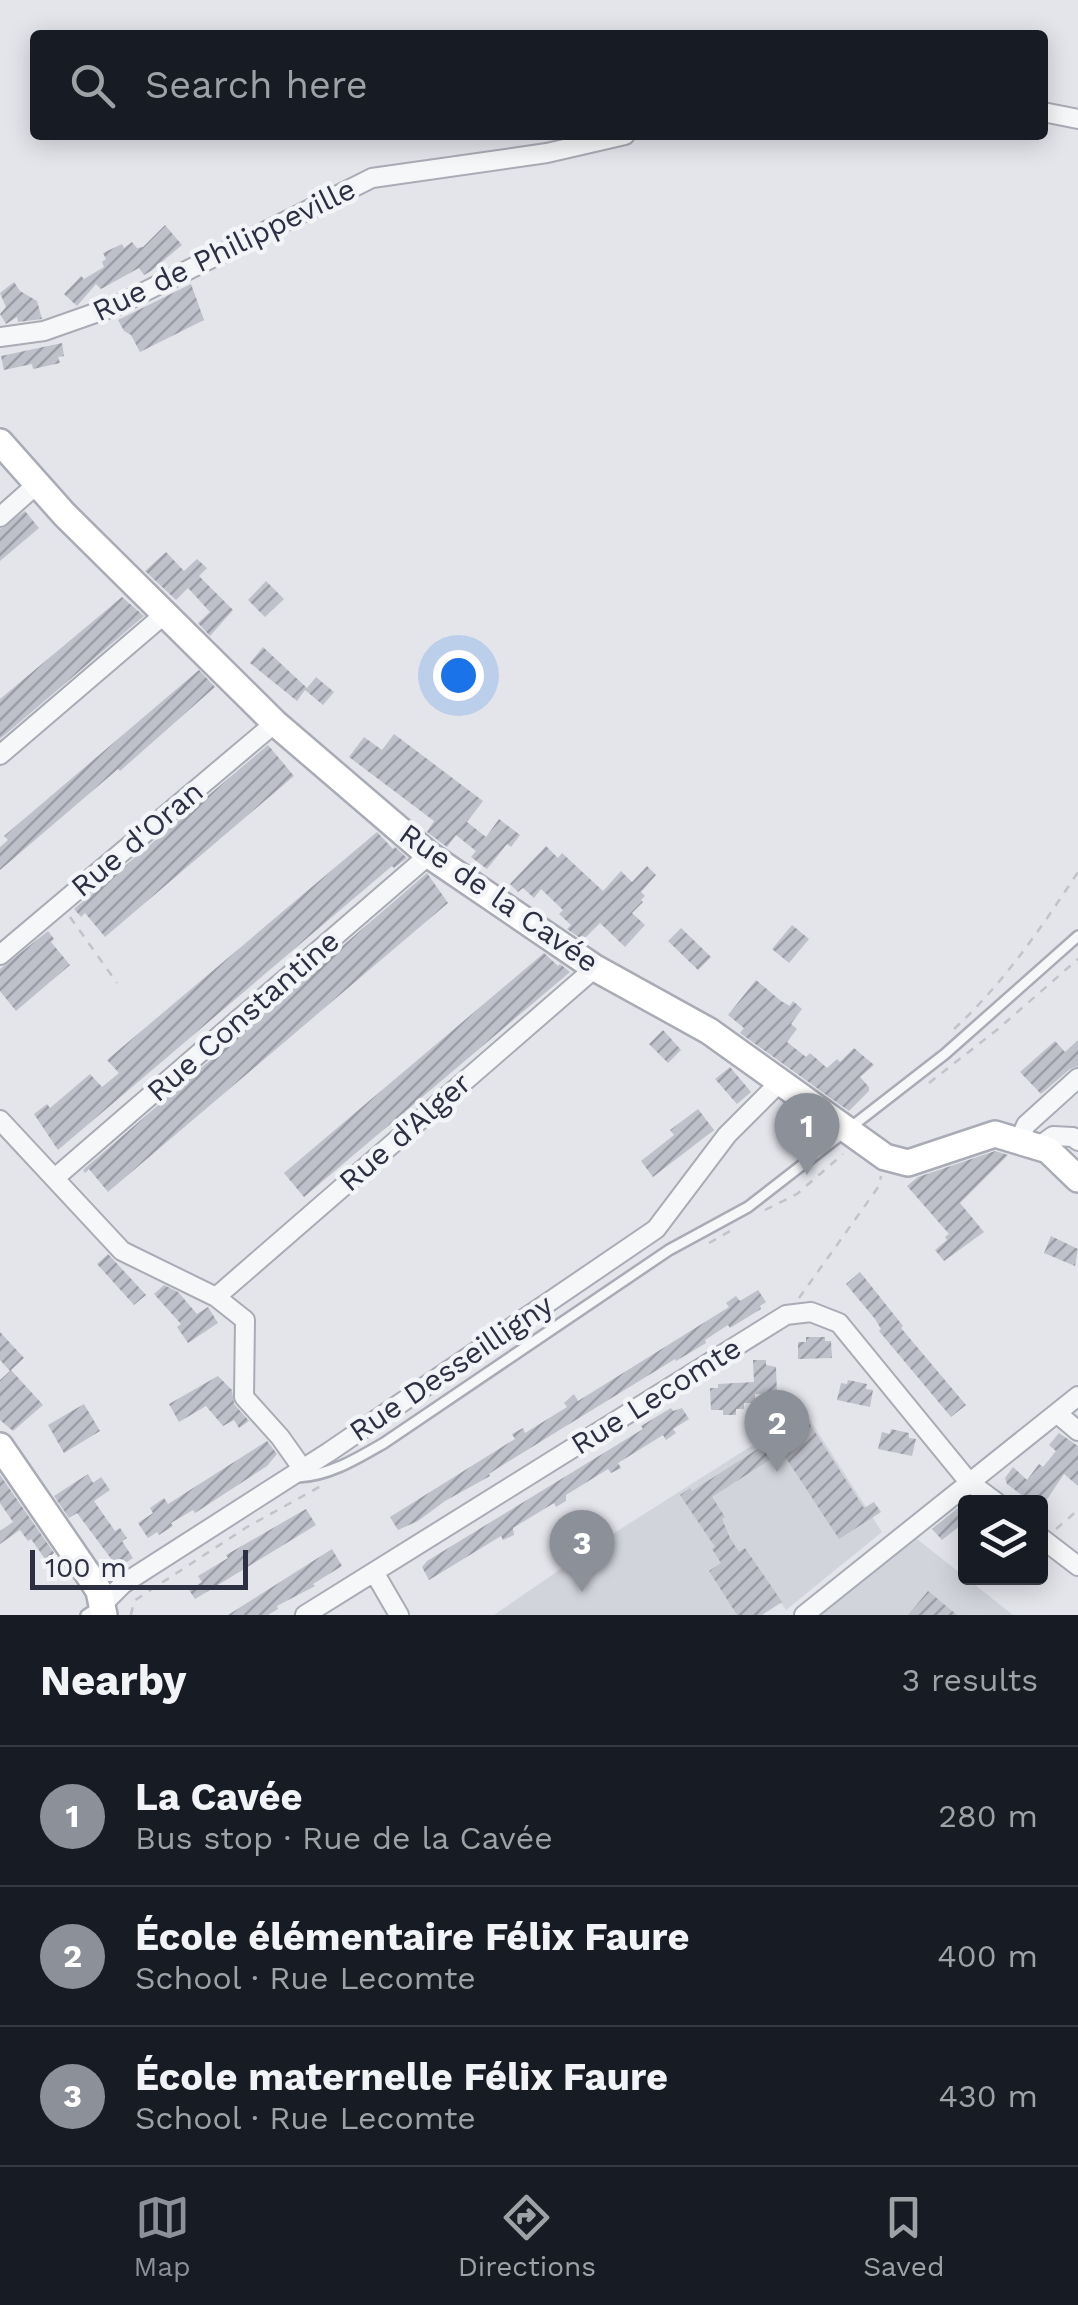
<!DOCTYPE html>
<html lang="en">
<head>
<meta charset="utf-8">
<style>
	:root { --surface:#171b24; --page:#242831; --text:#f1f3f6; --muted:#9ea1a6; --line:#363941; --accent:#8c9099 }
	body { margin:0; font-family:"Work Sans",sans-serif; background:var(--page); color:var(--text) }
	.controls { position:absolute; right:30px; bottom:30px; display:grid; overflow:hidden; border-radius:10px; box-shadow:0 5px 25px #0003 }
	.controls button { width:90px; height:90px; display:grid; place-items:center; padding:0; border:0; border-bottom:2px solid var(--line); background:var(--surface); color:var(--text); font:50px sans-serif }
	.scale { position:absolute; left:30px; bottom:25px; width:218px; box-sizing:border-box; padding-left:10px; border:5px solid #2d3042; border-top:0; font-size:28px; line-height:35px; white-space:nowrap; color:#2d3042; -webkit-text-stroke:8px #f3f4f8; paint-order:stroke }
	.you { position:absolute; left:458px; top:675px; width:35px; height:35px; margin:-25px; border:8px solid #fff; border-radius:50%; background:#1a73e8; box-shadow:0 0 0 15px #1a73e833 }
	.badge { display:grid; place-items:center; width:65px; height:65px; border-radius:50%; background:var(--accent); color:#fff; font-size:32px; font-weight:700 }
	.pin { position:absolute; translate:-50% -82px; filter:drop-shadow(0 2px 5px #0008) }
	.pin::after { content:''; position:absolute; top:52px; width:35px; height:30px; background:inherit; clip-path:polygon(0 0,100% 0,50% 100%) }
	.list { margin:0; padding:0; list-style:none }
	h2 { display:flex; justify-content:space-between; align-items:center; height:130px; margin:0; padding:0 40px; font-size:42px }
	h2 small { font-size:32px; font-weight:400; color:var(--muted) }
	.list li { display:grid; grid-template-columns:65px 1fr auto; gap:30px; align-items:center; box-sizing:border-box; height:140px; padding:0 40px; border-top:2px solid var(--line) }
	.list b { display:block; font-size:38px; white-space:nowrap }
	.list p { margin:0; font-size:32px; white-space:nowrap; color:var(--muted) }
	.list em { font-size:32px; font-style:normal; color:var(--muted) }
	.icon { flex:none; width:55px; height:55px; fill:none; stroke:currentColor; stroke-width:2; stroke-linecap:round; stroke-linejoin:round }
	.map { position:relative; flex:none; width:1078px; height:1615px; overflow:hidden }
	.search { position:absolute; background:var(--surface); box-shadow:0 5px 25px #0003; left:30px; right:30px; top:30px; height:110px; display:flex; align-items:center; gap:25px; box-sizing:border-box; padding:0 35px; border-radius:10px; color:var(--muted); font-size:38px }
	.sheet { height:550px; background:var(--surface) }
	nav { display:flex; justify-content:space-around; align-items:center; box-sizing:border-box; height:140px; border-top:2px solid var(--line); background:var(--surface); font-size:28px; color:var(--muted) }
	nav a { display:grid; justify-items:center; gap:5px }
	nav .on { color:var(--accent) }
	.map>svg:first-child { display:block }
	.built { fill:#d2d4dc }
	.building { fill:url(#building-hatch) }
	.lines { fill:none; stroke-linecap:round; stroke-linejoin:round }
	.lane-casing { stroke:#a9abb5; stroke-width:14 }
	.street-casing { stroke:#a9abb5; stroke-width:22 }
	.secondary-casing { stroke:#a9abb5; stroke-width:30 }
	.path { stroke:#c2c3c9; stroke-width:2.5; stroke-dasharray:8 8; stroke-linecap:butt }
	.lane { stroke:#f6f7f9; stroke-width:9 }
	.street { stroke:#f6f7f9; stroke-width:18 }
	.secondary { stroke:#fff; stroke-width:25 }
	.labels { text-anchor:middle; stroke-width:9; stroke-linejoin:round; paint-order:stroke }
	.street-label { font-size:30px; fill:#2d3042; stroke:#f3f4f8 }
</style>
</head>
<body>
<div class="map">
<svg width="1078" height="1615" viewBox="0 0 1078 1615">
	<defs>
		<pattern id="building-hatch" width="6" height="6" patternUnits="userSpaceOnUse" patternTransform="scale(2.5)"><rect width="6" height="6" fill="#bec0ca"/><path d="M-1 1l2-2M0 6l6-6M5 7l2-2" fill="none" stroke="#9b9ca6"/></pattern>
	</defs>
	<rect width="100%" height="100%" fill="#e4e5eb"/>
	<path class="built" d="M805 1412 882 1532 786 1610 763 1576 736 1615H494L600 1542Z
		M917 1539 1013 1615H814Z"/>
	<path class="building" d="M165 225 182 245 151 271 144 275 139 268 101 289 96 284 77 306 64 294 81 276 84 279 104 267 102 262 106 259 103 253 122 244 124 248 132 242 137 248 143 247Z
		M14 282 20 291 37 301 42 319 18 322 17 317 6 324 0 314 6 307 0 293Z
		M191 284 204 320 140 352 131 335 124 331 118 320Z
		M62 343 64 356 58 357 60 363 33 369 32 364 4 370 1 356Z
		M25 511 39 528 0 561V529Z
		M166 552 184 571 197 559 207 568 199 576 233 610 210 636 198 623 210 612 188 588 176 600 145 571Z
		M266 581 284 599 265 617 248 600Z
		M122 597 144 616 0 739V699Z
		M263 647 307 688 316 677 334 692 323 705 305 690 297 701 250 663Z
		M199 670 215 687 120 771 118 769 0 870V847L8 840 4 836Z
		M394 734 483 801 467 822 486 837 499 819 520 835 511 847 507 844 487 869 471 857 476 851 456 835 447 847 427 832 434 821 349 757 364 737 382 750Z
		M268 745 294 776 105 937 85 913 81 917 74 909Z
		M377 832 393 849 395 847 407 858 394 868 392 866 58 1150 34 1114 47 1104 50 1108 90 1074 102 1087 119 1073 107 1060Z
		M546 846 558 858 562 853 603 891 621 871 632 882 647 866 656 875 641 892 645 896 641 900 643 902 632 913 645 925 625 947 600 923 583 940 567 929 571 925 559 914 563 910 541 889 534 898 523 888 518 892 510 884Z
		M427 873 448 903 108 1192 89 1169 85 1173 83 1170Z
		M792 925 809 939 789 963 772 949Z
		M681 928 711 957 698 970 668 941Z
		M48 931 54 939 51 942 70 965 16 1011 0 991V969Z
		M544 953 558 966 560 964 570 972 304 1197 284 1173Z
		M756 980 781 1001 790 1006 793 1001 802 1009 791 1024 797 1029 787 1042 806 1057 810 1053 827 1068 837 1059 840 1062 854 1048 874 1065 860 1077 869 1087V1091L849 1111 740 1033 744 1028 728 1015Z
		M663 1030 681 1050 668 1063 649 1044Z
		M1078 1040V1066L1070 1069 1041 1094 1020 1072 1055 1041 1065 1052Z
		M730 1067 751 1092 737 1104 715 1079Z
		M698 1109 714 1130 653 1177 641 1161 674 1135 670 1130Z
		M995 1151 1008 1155 960 1203 984 1232 944 1261 935 1250 947 1240 945 1237 949 1234 907 1186 918 1177Z
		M1051 1236 1078 1249 1075 1266 1044 1253Z
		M108 1254 146 1295 134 1305 97 1264Z
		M860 1272 903 1326 901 1328 966 1405 951 1417 879 1331 881 1329 875 1319 846 1284Z
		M164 1285 178 1292 197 1314 208 1307 218 1323 188 1343 177 1327 181 1324 154 1294Z
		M758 1290 766 1302 760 1306 761 1309 730 1328 728 1325 705 1340 706 1343 676 1361 675 1359 498 1468 489 1474 490 1476 445 1501 418 1521 398 1530 390 1517 515 1439 512 1434 523 1428 525 1433 567 1407 564 1403 574 1394 578 1401 729 1307 726 1303 736 1296 740 1301Z
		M0 1332 24 1358 11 1370 43 1405 13 1431 0 1420V1380L10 1371 0 1360Z
		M806 1337H825V1341H831L832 1358 798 1359V1342H806Z
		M753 1360H766V1365L776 1367 777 1394H755V1403H744V1409H736V1415H723V1410H711L710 1388H718V1384L754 1382Z
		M218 1376 232 1390 234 1404 249 1421 239 1428 234 1420 223 1426 206 1406 179 1422 169 1404Z
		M848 1380 867 1384 866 1389 873 1390 870 1407 837 1400 841 1383 847 1384Z
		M84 1404 100 1431 64 1453 48 1425Z
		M671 1408 673 1411 682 1408 689 1419 673 1429 676 1433 666 1440 663 1435 618 1463 621 1468 611 1473 608 1469 566 1495V1501L556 1507 554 1503 513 1528 514 1535 503 1540 501 1536 429 1580 422 1567 427 1561 643 1429 641 1426Z
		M806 1418 864 1508 874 1502 881 1512 839 1539 782 1452 712 1497 725 1517 722 1519 730 1538 739 1552 745 1548 782 1602 762 1615H737L709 1571 721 1563 712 1549 715 1547 680 1495 690 1488 692 1491Z
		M891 1429 909 1433V1438L916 1439 912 1456 878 1449 882 1432 890 1434Z
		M1059 1433 1078 1446V1486L1064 1474 1042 1507 1040 1502H1031L1007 1484 1005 1478 1013 1467 1027 1480 1039 1464 1043 1467 1056 1451 1049 1445Z
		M267 1441 277 1454 267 1466 195 1513 193 1510 171 1523 173 1526 159 1535 157 1532 148 1538 138 1523 153 1513 150 1508 164 1498 168 1504Z
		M88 1474 93 1483 101 1477 110 1490 94 1501 115 1531 120 1528 127 1538 122 1541 133 1558 118 1568 77 1513 69 1518 54 1496Z
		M0 1475 61 1563 52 1569 31 1539 28 1541 20 1530 0 1544V1531L13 1522 0 1503Z
		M958 1508 966 1521 942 1540 932 1529Z
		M306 1509 316 1525 195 1599 189 1590 202 1582 198 1576 228 1558 226 1555Z
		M332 1549 342 1566 313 1584 315 1586 277 1606 278 1609 268 1615H228Z
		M928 1591 957 1615H908Z"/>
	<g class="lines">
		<defs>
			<path id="lane" d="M298 1477C329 1476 358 1458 384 1443L669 1250 748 1207 945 1054 1078 936
				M86 1615 101 1605"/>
			<path id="street" d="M1043 112 1078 119
				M0 337 44 331 118 305 372 178 547 153 625 135
				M0 517 36 485
				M0 755 166 613
				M0 955 275 723
				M0 1120 122 1251 216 1297 245 1320 244 1397 280 1437 302 1468
				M1019 1141 1026 1125 1078 1078
				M1038 1147 1053 1136 1073 1137 1078 1141
				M56 1177 429 855
				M216 1297 595 968
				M1059 1415 1078 1431
				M1040 1537 1078 1566
				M374 1572 399 1615
				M103 1604 123 1584 329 1452 656 1229 727 1135 781 1081
				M305 1615 786 1315 811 1312 839 1323 969 1482 996 1502
				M804 1615 1078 1396"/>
			<path id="secondary" d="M0 442 64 514 275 723 429 855 595 968 709 1031 885 1157 908 1163 995 1134 1048 1150 1078 1179
				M0 1446 90 1577 99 1591 104 1615"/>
		</defs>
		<use href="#lane" class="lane-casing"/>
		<use href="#street" class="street-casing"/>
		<use href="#secondary" class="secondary-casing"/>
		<path class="path" d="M70 917 117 983
			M954 1029C1004 983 1041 928 1078 872
			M929 1083 998 1029 1078 959
			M765 1210 797 1194 843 1154
			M709 1243 732 1230
			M799 1298 879 1186 881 1176
			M1056 1529 1078 1510
			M131 1615 134 1601 247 1527 321 1486"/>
		<use href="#lane" class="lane"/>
		<use href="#street" class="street"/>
		<use href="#secondary" class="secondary"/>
	</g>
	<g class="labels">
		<g class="street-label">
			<text transform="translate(224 250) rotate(-26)" y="10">Rue de Philippeville</text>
			<text transform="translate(137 839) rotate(-40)" y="10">Rue d'Oran</text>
			<text transform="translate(499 898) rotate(35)" y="10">Rue de la Cavée</text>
			<text transform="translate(243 1016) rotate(-41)" y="10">Rue Constantine</text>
			<text transform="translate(405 1132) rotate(-41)" y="10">Rue d'Alger</text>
			<text transform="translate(451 1368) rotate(-34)" y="10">Rue Desseilligny</text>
			<text transform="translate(656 1396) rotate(-32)" y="10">Rue Lecomte</text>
		</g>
	</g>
</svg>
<div class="controls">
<button><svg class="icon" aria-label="layers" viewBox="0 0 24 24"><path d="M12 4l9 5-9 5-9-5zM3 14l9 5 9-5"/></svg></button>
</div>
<div class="scale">100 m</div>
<div class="you"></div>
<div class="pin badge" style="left:807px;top:1175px">1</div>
<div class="pin badge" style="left:777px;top:1472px">2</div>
<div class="pin badge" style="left:582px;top:1592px">3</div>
<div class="search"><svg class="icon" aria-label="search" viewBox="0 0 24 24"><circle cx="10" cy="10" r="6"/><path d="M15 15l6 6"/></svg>Search here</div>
</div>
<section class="sheet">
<h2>Nearby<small>3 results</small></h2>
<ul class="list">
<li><span class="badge">1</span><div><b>La Cavée</b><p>Bus stop · Rue de la Cavée</p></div><em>280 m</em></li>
<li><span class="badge">2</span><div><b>École élémentaire Félix Faure</b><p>School · Rue Lecomte</p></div><em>400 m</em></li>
<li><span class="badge">3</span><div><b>École maternelle Félix Faure</b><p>School · Rue Lecomte</p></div><em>430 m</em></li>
</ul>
</section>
<nav>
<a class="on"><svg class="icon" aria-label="map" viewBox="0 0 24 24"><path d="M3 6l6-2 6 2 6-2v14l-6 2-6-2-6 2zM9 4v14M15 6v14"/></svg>Map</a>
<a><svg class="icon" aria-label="directions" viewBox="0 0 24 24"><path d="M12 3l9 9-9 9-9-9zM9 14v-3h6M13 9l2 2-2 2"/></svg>Directions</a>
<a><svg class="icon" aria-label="saved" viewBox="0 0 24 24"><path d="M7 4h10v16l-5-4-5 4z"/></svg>Saved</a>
</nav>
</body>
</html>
